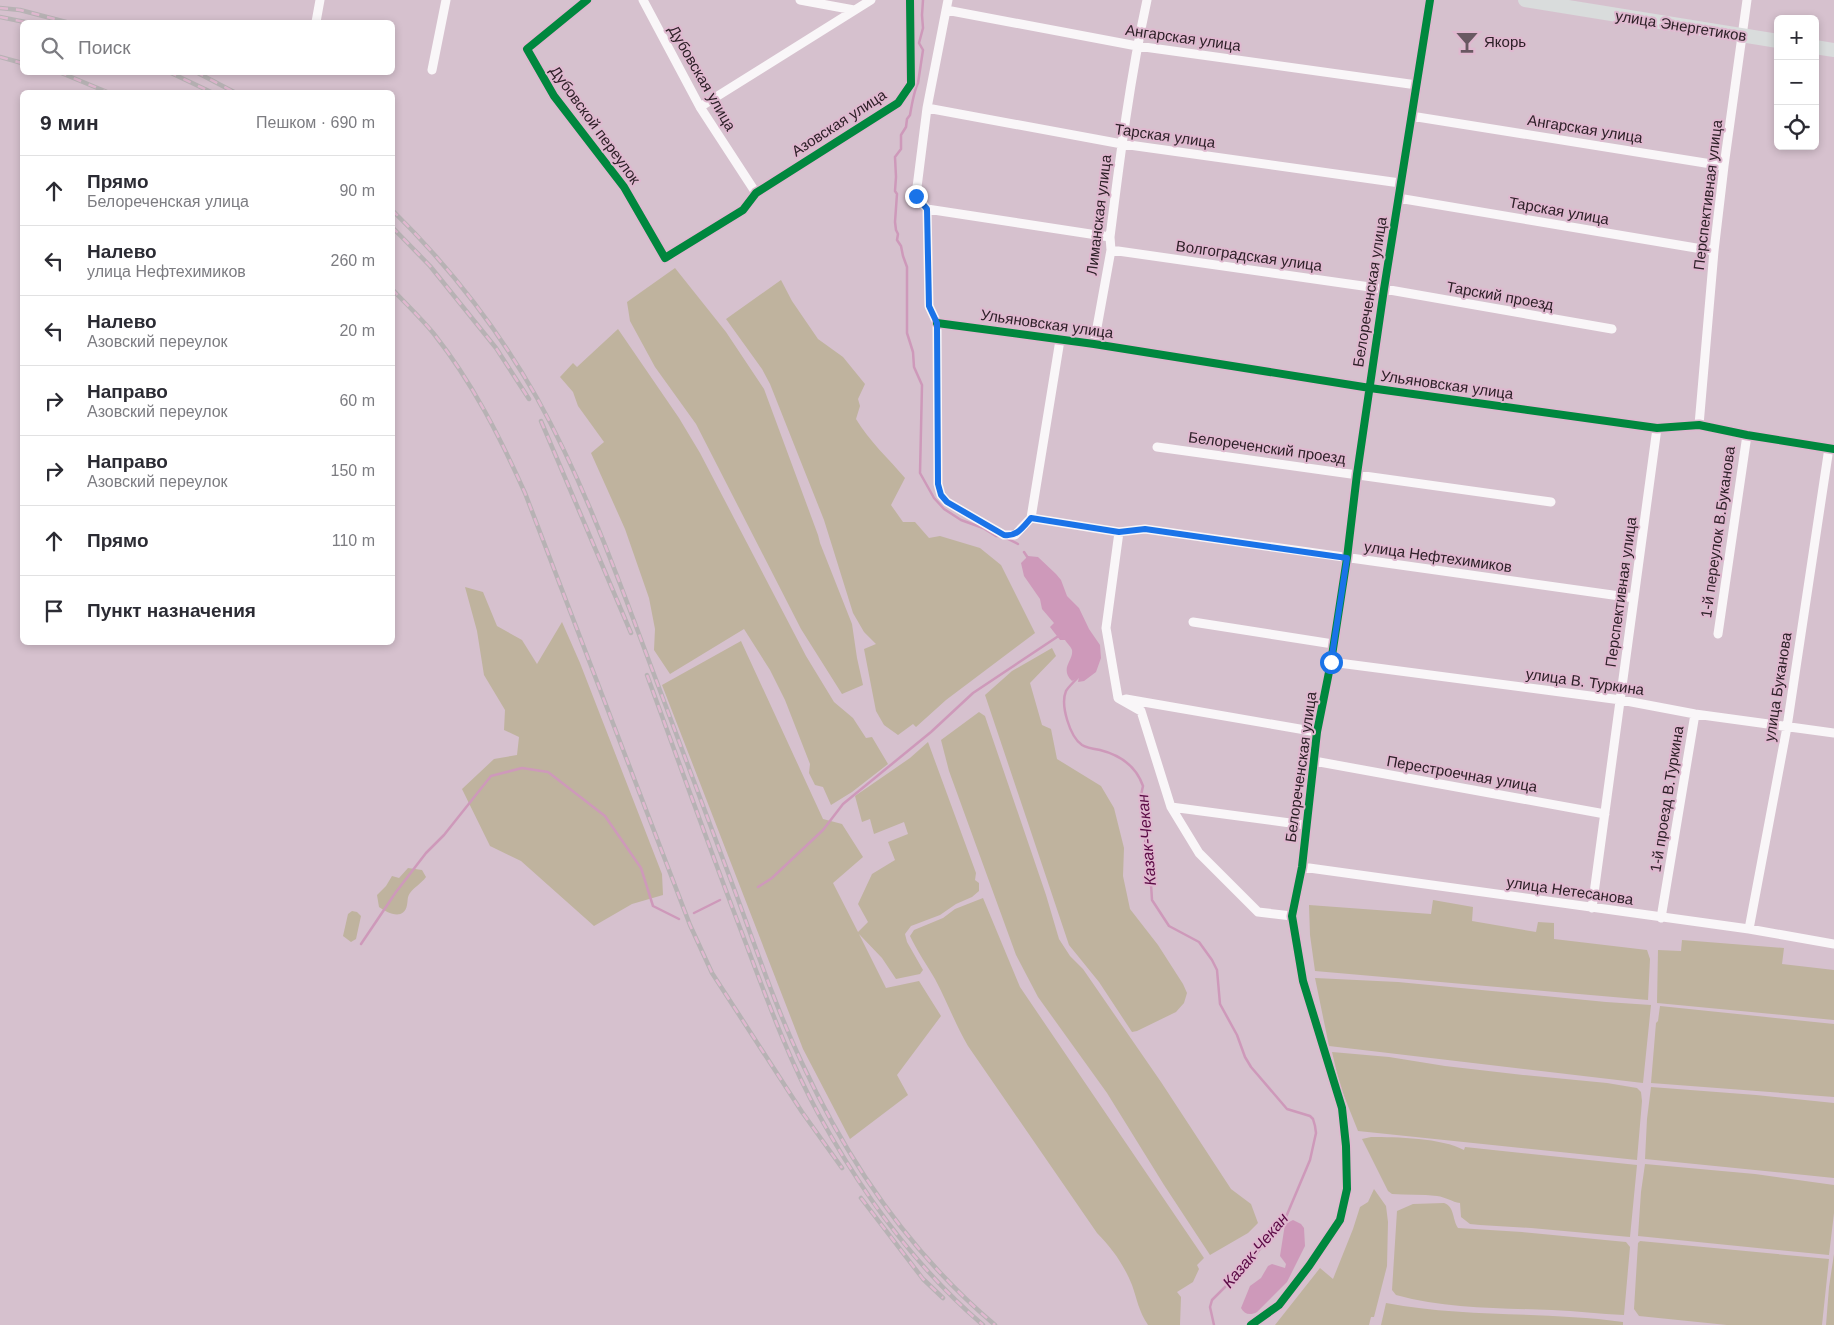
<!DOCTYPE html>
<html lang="ru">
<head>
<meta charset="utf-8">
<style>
	:root { --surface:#fff; --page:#f2f2f3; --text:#2b2b33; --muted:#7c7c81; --line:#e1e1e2 }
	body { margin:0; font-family:Arial,sans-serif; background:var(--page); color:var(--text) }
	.controls { position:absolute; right:15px; top:15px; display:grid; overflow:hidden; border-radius:8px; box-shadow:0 2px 8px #0003 }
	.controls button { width:45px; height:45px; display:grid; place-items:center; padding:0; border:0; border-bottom:1px solid var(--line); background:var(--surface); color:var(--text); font:25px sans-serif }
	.stop { position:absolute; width:15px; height:15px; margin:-11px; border:4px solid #1a73e8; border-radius:50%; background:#fff }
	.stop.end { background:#1a73e8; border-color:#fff; box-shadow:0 1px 5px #0008 }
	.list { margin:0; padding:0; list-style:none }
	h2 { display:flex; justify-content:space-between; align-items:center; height:65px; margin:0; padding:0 20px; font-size:21px }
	h2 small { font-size:16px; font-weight:400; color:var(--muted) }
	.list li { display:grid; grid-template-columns:32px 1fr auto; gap:15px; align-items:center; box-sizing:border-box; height:70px; padding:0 20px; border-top:1px solid var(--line) }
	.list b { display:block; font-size:19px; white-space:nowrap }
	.list p { margin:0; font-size:16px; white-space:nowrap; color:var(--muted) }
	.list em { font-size:16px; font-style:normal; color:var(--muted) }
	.icon { flex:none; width:28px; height:28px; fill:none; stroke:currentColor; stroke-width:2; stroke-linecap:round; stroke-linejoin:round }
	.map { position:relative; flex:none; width:1834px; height:1325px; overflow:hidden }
	.search { position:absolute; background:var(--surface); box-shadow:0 2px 8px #0003; left:20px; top:20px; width:375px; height:55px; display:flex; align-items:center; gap:12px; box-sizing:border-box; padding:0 18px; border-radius:8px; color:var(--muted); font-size:19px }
	.panel { position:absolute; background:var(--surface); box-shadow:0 2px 8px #0003; left:20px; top:90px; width:375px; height:555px; border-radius:8px }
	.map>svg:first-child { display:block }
	.green { fill:#bfb39e }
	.water { fill:#ce99ba }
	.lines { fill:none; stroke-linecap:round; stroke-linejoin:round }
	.stream { stroke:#ce99ba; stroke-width:2.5 }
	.street { stroke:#f9f6f8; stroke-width:9 }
	.primary { stroke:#d9dcdc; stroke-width:14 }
	.rail-casing { stroke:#b7b2b4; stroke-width:4.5 }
	.rail { stroke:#dfb8cf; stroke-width:2.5; stroke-dasharray:8; stroke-linecap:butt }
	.cycleway-casing { stroke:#dfb8cf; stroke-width:11 }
	.cycleway { stroke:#00873e; stroke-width:8 }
	.route { stroke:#1a73e8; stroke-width:6 }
	.labels { text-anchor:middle; stroke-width:4; stroke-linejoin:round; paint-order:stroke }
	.street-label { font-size:15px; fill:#2e2028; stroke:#dfb8cf }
	.poi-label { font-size:15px; fill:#2e2028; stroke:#dfb8cf; text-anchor:start }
	.water-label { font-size:16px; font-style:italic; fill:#5b0a45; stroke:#dfb8cf }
</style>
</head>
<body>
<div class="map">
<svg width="1834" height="1325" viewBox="0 0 1834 1325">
	<rect width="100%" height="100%" fill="#d6c1ce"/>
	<path class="green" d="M675 268 726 332 764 389 818 535 820 543 852 624 857 658 863 685 842 694 801 629 696 424 655 367 630 321 627 302Z
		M781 280 792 301 818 339 843 357 865 384 858 399 860 406 856 419C869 441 889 459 905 478L891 505 903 522H915L929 538 940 536 980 548 1001 565 1035 633 946 700 916 727 913 724 898 735 884 725 876 711 864 649 876 644 864 632 853 613 824 520 770 384 762 369 726 319Z
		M618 329 679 418 700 453 806 656 834 702 853 718 866 738 872 737 888 764 852 792 831 805 823 787 815 785 809 773 810 764 785 700 770 670 744 629 670 674 654 650 655 629 649 598 625 529 591 453 604 442 578 406 573 392 560 377 573 363 577 367Z
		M465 587 483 592 497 626 522 640 537 664 562 622 580 663 662 874 663 895 632 904 594 926 521 861 490 846 462 789 494 759 517 755 519 737 504 730 505 710 484 675 477 631Z
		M741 641 823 819 842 824 863 857 833 883 858 932 868 922 858 904 872 874 895 860 888 842 908 834 904 822 874 834 870 819 862 822 855 796 910 758 928 742 976 873 975 880 979 883V891L972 897 956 904 940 915 911 926 905 934 907 942 923 970 920 974 896 979 882 958 859 934 886 988 919 981 941 1016 897 1075 908 1095 850 1139 803 1049 662 685Z
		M1052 648 1056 656 1030 683 1042 725 1051 729 1057 759 1101 786 1114 808 1124 848 1123 876 1130 909 1158 945 1183 984 1187 993 1184 1003 1176 1012 1137 1031 1132 1032 1099 982 1069 945 985 695 1012 671Z
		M979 712 985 716 989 728 1046 895 1059 939 1070 956 1083 969 1161 1082 1231 1189 1251 1204 1258 1223 1248 1233 1210 1255 1164 1185 1107 1093 1038 997 1016 955 949 771 941 740Z
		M408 868 422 870 426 877C421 884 414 887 410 893 407 897 408 901 407 905 404 921 387 913 379 907L377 895 386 886 392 876 399 878Z
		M983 898 1020 987 1204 1258 1197 1265 1199 1269 1193 1282 1177 1292 1181 1297 1180 1325H1148C1139 1312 1137 1299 1132 1285 1124 1265 1112 1248 1097 1233L968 1046C955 1024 947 1001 935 979 927 965 917 951 910 936L914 930 943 918 955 909Z
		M1433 900 1473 907 1472 921 1536 932 1538 922 1554 923V939L1647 950 1650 959 1648 1000 1315 971 1310 935 1309 905 1431 914Z
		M352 911 357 912 361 916 356 939 351 942 343 936 348 914Z
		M1682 940 1784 948 1782 964 1834 970V1020L1657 1003 1658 950 1681 951Z
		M1315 978 1398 982 1606 1002 1651 1005 1643 1083 1329 1046Z
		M1660 1006 1834 1024V1097L1651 1083 1656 1023 1658 1021Z
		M1332 1052 1389 1057 1445 1066 1523 1075 1607 1083 1637 1088 1641 1092 1642 1101 1637 1160 1358 1131 1340 1086Z
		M1651 1087 1756 1095 1834 1103V1178L1645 1159 1647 1119Z
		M1371 1137C1396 1137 1442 1138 1464 1150L1465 1147 1637 1165 1630 1237 1531 1228 1480 1225 1470 1224 1461 1217 1460 1203C1452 1202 1446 1197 1437 1196 1422 1194 1407 1195 1392 1194L1388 1191 1362 1139Z
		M1645 1164 1755 1174 1834 1185V1213L1829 1255 1638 1236 1641 1192Z
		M1374 1189 1386 1206 1388 1222 1387 1266 1374 1317H1371L1369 1325H1275L1320 1268 1333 1279 1353 1229 1360 1207 1368 1202Z
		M1444 1203C1455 1207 1452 1219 1458 1228L1522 1232 1626 1242 1630 1247 1624 1315C1600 1314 1576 1311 1552 1310 1499 1308 1447 1309 1396 1295L1392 1290 1397 1211 1413 1204Z
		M1640 1241 1829 1259 1822 1325H1727L1639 1316 1634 1309 1638 1243Z
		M1834 1254V1325H1826L1829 1287Z
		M1386 1303C1464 1318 1544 1311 1623 1322V1325H1381Z"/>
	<path class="water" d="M1028 556 1038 557 1056 574 1061 580 1067 596 1079 608 1089 629 1100 645 1101 658 1096 672 1084 681 1078 682 1079 677 1072 681C1059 668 1074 660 1072 650 1071 647 1067 643 1065 640H1060L1050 627 1054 623 1042 609 1040 599 1024 576 1021 563Z
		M1293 1220 1301 1224 1304 1228 1305 1246 1287 1282 1257 1312C1250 1316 1244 1314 1241 1308L1250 1286 1261 1278 1268 1266 1272 1264 1285 1268 1286 1264 1280 1256 1285 1224Z"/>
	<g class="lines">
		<path class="stream" d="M923 0 922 15 923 28 919 43 923 50 918 83C915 89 911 109 910 115L907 119 906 127 901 135V149L895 157 896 177 895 191 897 194 895 222 896 230 898 234 897 240 901 246 903 256 907 267V333L913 352 914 367 922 385 920 473 934 498 944 509 961 520 983 528 996 536H1000
			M1006 538 1018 544
			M1024 552 1028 558
			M1078 675 1079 676C1075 681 1069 686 1066 691 1060 705 1070 737 1082 745 1087 748 1094 749 1100 750 1120 755 1136 766 1143 786L1141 795 1146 814V837L1144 848 1151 884 1152 900 1169 926 1199 942 1212 960 1217 970 1220 1004 1237 1035 1245 1057 1251 1067 1287 1109 1310 1116 1313 1119 1315 1126 1316 1133 1310 1160 1286 1217 1247 1265 1212 1300 1210 1307 1214 1325
			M758 887 772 878 823 830 843 804 931 732 973 693 1060 635
			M694 913 720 900
			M361 944 396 892 426 853 444 835 491 776 522 768 548 772 605 816 641 868 653 906 679 919"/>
		<path class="street" d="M587 0 527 49 554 96 624 187 665 258 743 210 756 193 898 103 911 84 910 0
			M643 0 700 107 756 193
			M800 0 854 10
			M948 0 927 108 916 195 927 209 929 306 937 323 938 484 941 495 947 502 1004 535H1015L1031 518
			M946 10 1137 46 1417 85
			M316 22 320 0
			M432 70 446 0
			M700 107 871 0
			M927 108 1122 144 1400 183
			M1411 116 1724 166
			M1398 198 1714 251
			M927 209 1110 237
			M1111 250 1384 289 1612 329
			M937 323 1094 344 1370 388 1657 428 1699 425 1747 435 1834 449
			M1094 344 1111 250 1110 237C1120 157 1130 78 1147 0
			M1699 425 1714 251 1724 166 1747 0
			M1157 447 1551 502
			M1031 518 1119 532 1145 529 1634 598
			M1031 518 1060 340
			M1119 532 1106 628 1118 698 1141 711 1171 807 1199 853 1258 912 1292 916
			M1193 622 1333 644
			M1718 634 1747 435
			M1331 662 1621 700 1695 714 1834 733
			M1126 699 1317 732
			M1314 761 1605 814
			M1171 807 1305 825
			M1302 867 1749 929 1834 944
			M1592 908 1657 428
			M1661 918 1695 714
			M1749 929 1787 727 1829 448
			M1251 1325 1279 1305 1309 1266 1340 1220 1347 1189 1346 1146 1342 1108 1303 981 1292 916 1302 867 1317 732 1331 662 1347 558 1357 474 1384 289 1430 0"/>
		<path class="primary" d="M1525 0 1778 41
			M1815 47 1834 50"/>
		<defs>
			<path id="rail" d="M0 8 20 10 66 22
				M0 17 25 22
				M0 57 22 63
				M59 72 107 92
				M169 72 211 92
				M196 72 234 92
				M392 210C449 266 498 329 537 398 582 479 614 567 646 653 676 733 706 814 736 894 757 951 776 1008 802 1063 848 1162 911 1254 995 1325
				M392 227 430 266 496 348 529 399
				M392 289C406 304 421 318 434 334 472 382 500 437 525 493L690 925 712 973 802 1112 842 1168
				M541 421 631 633
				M647 675C677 757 706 838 737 920 762 985 785 1053 819 1115 862 1193 915 1267 983 1325
				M861 1198 923 1279 943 1298"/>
		</defs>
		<use href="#rail" class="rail-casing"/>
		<use href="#rail" class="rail"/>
		<defs>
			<path id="cycleway" d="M587 0 527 49 554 96 624 187 665 258 743 210 756 193 898 103 911 84 910 0
				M937 323 1094 344 1370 388 1657 428 1699 425 1747 435 1834 449
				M1251 1325 1279 1305 1309 1266 1340 1220 1347 1189 1346 1146 1342 1108 1303 981 1292 916 1302 867 1317 732 1331 662 1347 558 1357 474 1384 289 1430 0"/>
		</defs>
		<use href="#cycleway" class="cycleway-casing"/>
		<use href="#cycleway" class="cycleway"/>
	</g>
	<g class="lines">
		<path class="route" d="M916 196 927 209 929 306 937 323 938 484 941 495 947 502 1004 535C1017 537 1023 527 1031 518L1119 532 1145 529 1347 558 1331 662"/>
	</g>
	<defs>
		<symbol id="bar-bare" viewBox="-9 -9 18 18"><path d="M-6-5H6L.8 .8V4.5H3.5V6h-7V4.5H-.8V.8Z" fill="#695862" stroke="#dfb8cf" stroke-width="2.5" paint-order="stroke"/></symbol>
	</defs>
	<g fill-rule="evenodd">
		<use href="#bar-bare" x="1451" y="26" width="32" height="32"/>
	</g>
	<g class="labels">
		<g class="street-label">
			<text transform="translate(1681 26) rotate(9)" y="5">улица Энергетиков</text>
			<text transform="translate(1183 38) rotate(8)" y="5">Ангарская улица</text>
			<text transform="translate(702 78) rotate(60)" y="5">Дубовская улица</text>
			<text transform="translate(839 123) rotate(-33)" y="5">Азовская улица</text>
			<text transform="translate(595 125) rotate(54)" y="5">Дубовской переулок</text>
			<text transform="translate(1585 129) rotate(9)" y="5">Ангарская улица</text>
			<text transform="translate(1165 136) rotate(8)" y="5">Тарская улица</text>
			<text transform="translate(1708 195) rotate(-83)" y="5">Перспективная улица</text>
			<text transform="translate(1559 211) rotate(10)" y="5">Тарская улица</text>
			<text transform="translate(1099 215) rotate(-83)" y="5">Лиманская улица</text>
			<text transform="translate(1249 256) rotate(8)" y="5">Волгоградская улица</text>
			<text transform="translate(1370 292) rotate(-81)" y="5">Белореченская улица</text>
			<text transform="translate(1500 296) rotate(10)" y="5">Тарский проезд</text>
			<text transform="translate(1047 324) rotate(8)" y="5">Ульяновская улица</text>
			<text transform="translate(1447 385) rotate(8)" y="5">Ульяновская улица</text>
			<text transform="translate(1267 448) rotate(8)" y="5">Белореченский проезд</text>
			<text transform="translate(1718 532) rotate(-82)" y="5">1-й переулок В.Буканова</text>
			<text transform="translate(1438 557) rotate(8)" y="5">улица Нефтехимиков</text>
			<text transform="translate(1621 592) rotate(-82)" y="5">Перспективная улица</text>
			<text transform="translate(1585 682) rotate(8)" y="5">улица В. Туркина</text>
			<text transform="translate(1778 687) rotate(-81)" y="5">улица Буканова</text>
			<text transform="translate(1301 767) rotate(-82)" y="5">Белореченская улица</text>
			<text transform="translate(1462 774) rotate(10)" y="5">Перестроечная улица</text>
			<text transform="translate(1667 799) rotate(-81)" y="5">1-й проезд В.Туркина</text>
			<text transform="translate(1570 891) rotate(8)" y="5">улица Нетесанова</text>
		</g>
		<g class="poi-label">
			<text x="1484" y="47">Якорь</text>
		</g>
		<g class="water-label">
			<text transform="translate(1146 840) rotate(-95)" y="6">Казак-Чекан</text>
			<text transform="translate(1255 1250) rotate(-50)" y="6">Казак-Чекан</text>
		</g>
	</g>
</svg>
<div class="controls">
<button>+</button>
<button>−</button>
<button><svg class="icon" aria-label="locate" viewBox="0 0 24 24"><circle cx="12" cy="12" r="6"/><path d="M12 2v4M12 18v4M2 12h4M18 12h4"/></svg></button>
</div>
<div class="stop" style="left:1331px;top:662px"></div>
<div class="stop end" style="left:916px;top:196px"></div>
<div class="search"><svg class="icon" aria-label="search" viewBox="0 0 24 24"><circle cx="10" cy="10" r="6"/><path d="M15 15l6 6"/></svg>Поиск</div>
<section class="panel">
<h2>9 мин<small>Пешком · 690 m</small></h2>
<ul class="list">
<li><svg class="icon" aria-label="ahead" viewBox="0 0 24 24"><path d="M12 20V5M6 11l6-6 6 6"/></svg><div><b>Прямо</b><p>Белореченская улица</p></div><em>90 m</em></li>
<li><svg class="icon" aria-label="left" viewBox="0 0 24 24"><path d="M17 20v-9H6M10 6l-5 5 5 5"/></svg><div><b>Налево</b><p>улица Нефтехимиков</p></div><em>260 m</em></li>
<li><svg class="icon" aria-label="left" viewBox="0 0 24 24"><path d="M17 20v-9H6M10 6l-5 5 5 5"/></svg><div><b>Налево</b><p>Азовский переулок</p></div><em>20 m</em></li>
<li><svg class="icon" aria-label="right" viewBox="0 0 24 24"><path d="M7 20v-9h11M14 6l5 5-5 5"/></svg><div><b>Направо</b><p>Азовский переулок</p></div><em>60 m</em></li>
<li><svg class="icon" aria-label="right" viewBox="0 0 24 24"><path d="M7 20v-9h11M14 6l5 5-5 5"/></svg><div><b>Направо</b><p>Азовский переулок</p></div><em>150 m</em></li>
<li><svg class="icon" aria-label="ahead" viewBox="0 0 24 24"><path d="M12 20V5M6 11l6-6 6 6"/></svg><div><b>Прямо</b></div><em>110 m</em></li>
<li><svg class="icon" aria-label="arrive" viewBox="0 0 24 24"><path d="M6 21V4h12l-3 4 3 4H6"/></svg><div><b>Пункт назначения</b></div></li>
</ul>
</section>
</div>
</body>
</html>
